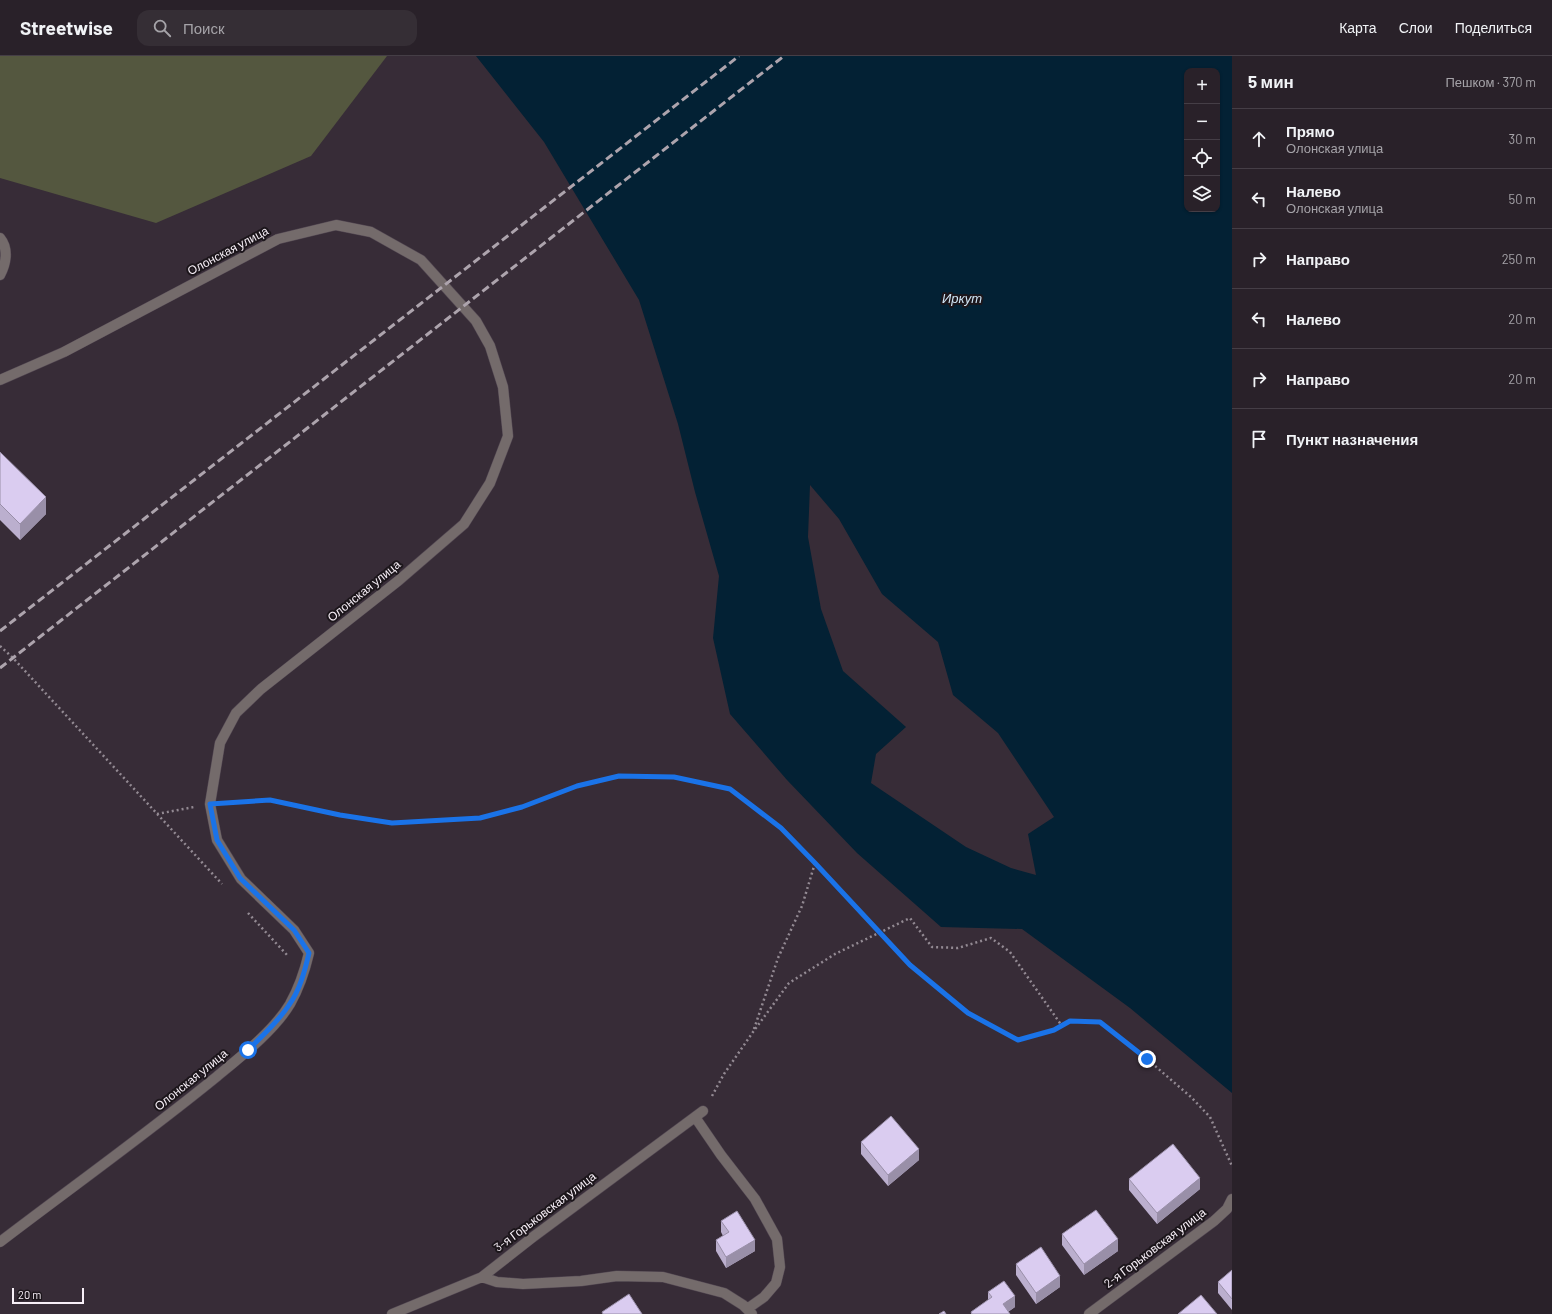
<!DOCTYPE html>
<html lang="ru">
<head>
<meta charset="utf-8">
<style>
	:root { --surface:#292129; --page:#352e35; --text:#f1f3f6; --muted:#a5a3a8; --line:#453e46 }
	body { margin:0; font-family:Barlow,sans-serif; background:var(--page); color:var(--text) }
	.controls { position:absolute; right:12px; top:12px; display:grid; overflow:hidden; border-radius:8px; box-shadow:0 1px 3px #0004 }
	.controls button { width:36px; height:36px; display:grid; place-items:center; padding:0; border:0; border-bottom:1px solid var(--line); background:var(--surface); color:var(--text); font:20px sans-serif }
	.scale { position:absolute; left:12px; bottom:10px; width:72px; box-sizing:border-box; padding-left:4px; border:2px solid #f7eff7; border-top:0; font-size:11px; line-height:14px; white-space:nowrap; color:#f7eff7; -webkit-text-stroke:3px #1c161b; paint-order:stroke }
	.stop { position:absolute; width:12px; height:12px; margin:-9px; border:3px solid #1a73e8; border-radius:50%; background:#fff }
	.stop.end { background:#1a73e8; border-color:#fff; box-shadow:0 1px 4px #0008 }
	.list { margin:0; padding:0; list-style:none }
	h2 { display:flex; justify-content:space-between; align-items:center; height:52px; margin:0; padding:0 16px; font-size:17px }
	h2 small { font-size:13px; font-weight:400; color:var(--muted) }
	.list li { display:grid; grid-template-columns:26px 1fr auto; gap:12px; align-items:center; box-sizing:border-box; height:60px; padding:0 16px; border-top:1px solid var(--line) }
	.list b { display:block; font-size:15px; white-space:nowrap }
	.list p { margin:0; font-size:13px; white-space:nowrap; color:var(--muted) }
	.list em { font-size:13px; font-style:normal; color:var(--muted) }
	.icon { flex:none; width:22px; height:22px; fill:none; stroke:currentColor; stroke-width:2; stroke-linecap:round; stroke-linejoin:round }
	.map { position:relative; flex:none; width:1232px; height:1258px; overflow:hidden }
	header { display:flex; align-items:center; gap:24px; box-sizing:border-box; height:56px; padding:0 20px; background:var(--surface); border-bottom:1px solid var(--line) }
	header strong { font-size:19px }
	nav { display:flex; gap:22px; margin-inline-start:auto; font-size:14px }
	.search { width:280px; height:36px; background:var(--page); display:flex; align-items:center; gap:10px; box-sizing:border-box; padding:0 14px; border-radius:12px; color:var(--muted); font-size:15px }
	main { display:flex }
	aside { flex:1; background:var(--surface) }
	.map>svg:first-child { display:block }
	.green { fill:#54573f }
	.water { fill:#032134; fill-rule:evenodd }
	.lines { fill:none; stroke-linecap:round; stroke-linejoin:round }
	.minor-casing { stroke:#524752; stroke-width:11 }
	.path { stroke:#938a93; stroke-width:2.5; stroke-dasharray:2 3; stroke-linecap:butt }
	.minor { stroke:#746b6b; stroke-width:10 }
	.rail { stroke:#ada4ad; stroke-width:3; stroke-dasharray:8 4; stroke-linecap:butt }
	.wall { fill:#bbafce }
	.shaded-wall { fill:#998fa8 }
	.building { fill:#daccf0; stroke:#998fa8 }
	.route { stroke:#1a73e8; stroke-width:5 }
	.labels { text-anchor:middle; stroke-width:4; stroke-linejoin:round; paint-order:stroke }
	.street-label { font-size:12px; fill:#f7eff7; stroke:#1c161b }
	.water-label { font-size:13px; font-style:italic; fill:#d1e7f7; stroke:#1c161b }
</style>
</head>
<body>
<header>
<strong>Streetwise</strong>
<div class="search"><svg class="icon" aria-label="search" viewBox="0 0 24 24"><circle cx="10" cy="10" r="6"/><path d="M15 15l6 6"/></svg>Поиск</div>
<nav><a>Карта</a><a>Слои</a><a>Поделиться</a></nav>
</header>
<main>
<div class="map">
<svg width="1232" height="1258" viewBox="0 0 1232 1258">
	<rect width="100%" height="100%" fill="#372c37"/>
	<path class="green" d="M0 0H387L311 100 156 167 0 122Z"/>
	<path class="water" d="M476 0H1232V1037L1130 952 1022 873 941 871 857 797 787 724 730 658 713 582 719 520 695 436 678 368 639 244 544 86ZM1187 15H1217V153H1187ZM810 429 839 463 882 538 938 586 953 639 998 677 1054 761 1028 778 1036 819 1011 812 966 791 871 727 876 698 906 671 843 615 821 553 808 481Z"/>
	<g class="lines">
		<defs>
			<path id="minor" d="M0 182C9 193 6 208 0 219
				M0 324 64 296 278 183 336 169 371 176 421 204 476 265 490 290 503 331 508 380 490 427 464 468 398 525 261 633 236 657 220 687 210 748 217 784 241 823 294 874 309 897C305 914 299 932 290 948 274 975 239 1002 215 1022 145 1079 72 1131 0 1186
				M695 1061 721 1099 755 1143 777 1183 780 1211 776 1227 764 1241 747 1253
				M482 1221 497 1226 523 1228 581 1225 617 1220 663 1221 724 1237 743 1249 752 1258
				M392 1258 482 1221 533 1181 703 1055
				M1089 1258 1214 1165 1227 1153 1232 1143"/>
		</defs>
		<use href="#minor" class="minor-casing"/>
		<path class="path" d="M0 590 13 602 222 828
			M226 747 270 744 340 759 392 767 479 762 522 751 577 730 619 720 674 721 730 733 781 772 815 807 910 909 968 957 1018 984 1054 974 1070 965 1100 966 1147 1003 1191 1041 1210 1061 1232 1110
			M157 758 194 751
			M248 857 288 900
			M754 973 778 902 802 850 815 807
			M712 1040 724 1018 753 976 789 927 835 898 910 862 932 891 958 892 991 882 1010 896 1062 970"/>
		<use href="#minor" class="minor"/>
		<path class="rail" d="M0 575 739 0
			M0 612 784 0"/>
	</g>
	<path class="wall" d="M0 396 46 458 20 484 0 464Z
		M861 1086 919 1104 888 1130 861 1098Z
		M1129 1123 1200 1133 1157 1168 1129 1134Z
		M721 1165 755 1195 726 1212 716 1195V1184L723 1180 721 1176Z
		M1062 1178 1118 1195 1084 1219 1062 1189Z
		M1016 1208 1060 1231 1036 1248 1016 1219Z
		M1232 1214V1254L1218 1237V1226Z
		M988 1236 1015 1251 1008 1256 1010 1258H971V1256L988 1244Z"/>
	<path class="shaded-wall" d="M46 441V458L20 484V468Z
		M919 1093V1104L888 1130V1119Z
		M1200 1122V1133L1157 1168V1157Z
		M1118 1183V1195L1084 1219V1208Z
		M755 1184V1195L726 1212V1201Z
		M1060 1220V1231L1036 1248V1237Z
		M1015 1240V1251L1005 1258 1003 1248Z"/>
	<path class="building" d="M0 396 46 441 20 468 0 448Z
		M891 1060 919 1093 888 1119 861 1086Z
		M1173 1088 1200 1122 1157 1157 1129 1123Z
		M1096 1154 1118 1183 1084 1208 1062 1178Z
		M737 1155 755 1184 726 1201 716 1184 729 1176 721 1165Z
		M1041 1191 1060 1220 1036 1237 1016 1208Z
		M1232 1214V1243L1218 1226Z
		M1004 1225 1015 1240 1003 1248 1010 1258H972L971 1256 992 1241 988 1236Z
		M629 1238 642 1258H603L602 1256Z
		M1201 1239 1217 1258H1178Z
		M944 1255 946 1258H939Z"/>
	<g class="lines">
		<path class="route" d="M248 994C262 980 278 966 289 949 300 934 305 914 309 897L294 874 240 822 217 784 210 748 270 744 340 759 392 767 480 762 522 751 577 730 619 720 674 721 730 733 781 772 815 807 910 909 968 957 1018 984 1054 974 1070 965 1100 966 1147 1003"/>
	</g>
	<g class="labels">
		<g class="street-label">
			<text transform="translate(228 195) rotate(-28)" y="4">Олонская улица</text>
			<text transform="translate(364 535) rotate(-39)" y="4">Олонская улица</text>
			<text transform="translate(191 1024) rotate(-39)" y="4">Олонская улица</text>
			<text transform="translate(545 1156) rotate(-37)" y="4">3-я Горьковская улица</text>
			<text transform="translate(1155 1192) rotate(-37)" y="4">2-я Горьковская улица</text>
		</g>
		<g class="water-label">
			<text x="962" y="247">Иркут</text>
		</g>
	</g>
</svg>
<div class="controls">
<button>+</button>
<button>−</button>
<button><svg class="icon" aria-label="locate" viewBox="0 0 24 24"><circle cx="12" cy="12" r="6"/><path d="M12 2v4M12 18v4M2 12h4M18 12h4"/></svg></button>
<button><svg class="icon" aria-label="layers" viewBox="0 0 24 24"><path d="M12 4l9 5-9 5-9-5zM3 14l9 5 9-5"/></svg></button>
</div>
<div class="scale">20 m</div>
<div class="stop" style="left:248px;top:994px"></div>
<div class="stop end" style="left:1147px;top:1003px"></div>
</div>
<aside>
<h2>5 мин<small>Пешком · 370 m</small></h2>
<ul class="list">
<li><svg class="icon" aria-label="ahead" viewBox="0 0 24 24"><path d="M12 20V5M6 11l6-6 6 6"/></svg><div><b>Прямо</b><p>Олонская улица</p></div><em>30 m</em></li>
<li><svg class="icon" aria-label="left" viewBox="0 0 24 24"><path d="M17 20v-9H6M10 6l-5 5 5 5"/></svg><div><b>Налево</b><p>Олонская улица</p></div><em>50 m</em></li>
<li><svg class="icon" aria-label="right" viewBox="0 0 24 24"><path d="M7 20v-9h11M14 6l5 5-5 5"/></svg><div><b>Направо</b></div><em>250 m</em></li>
<li><svg class="icon" aria-label="left" viewBox="0 0 24 24"><path d="M17 20v-9H6M10 6l-5 5 5 5"/></svg><div><b>Налево</b></div><em>20 m</em></li>
<li><svg class="icon" aria-label="right" viewBox="0 0 24 24"><path d="M7 20v-9h11M14 6l5 5-5 5"/></svg><div><b>Направо</b></div><em>20 m</em></li>
<li><svg class="icon" aria-label="arrive" viewBox="0 0 24 24"><path d="M6 21V4h12l-3 4 3 4H6"/></svg><div><b>Пункт назначения</b></div></li>
</ul>
</aside>
</main>
</body>
</html>
